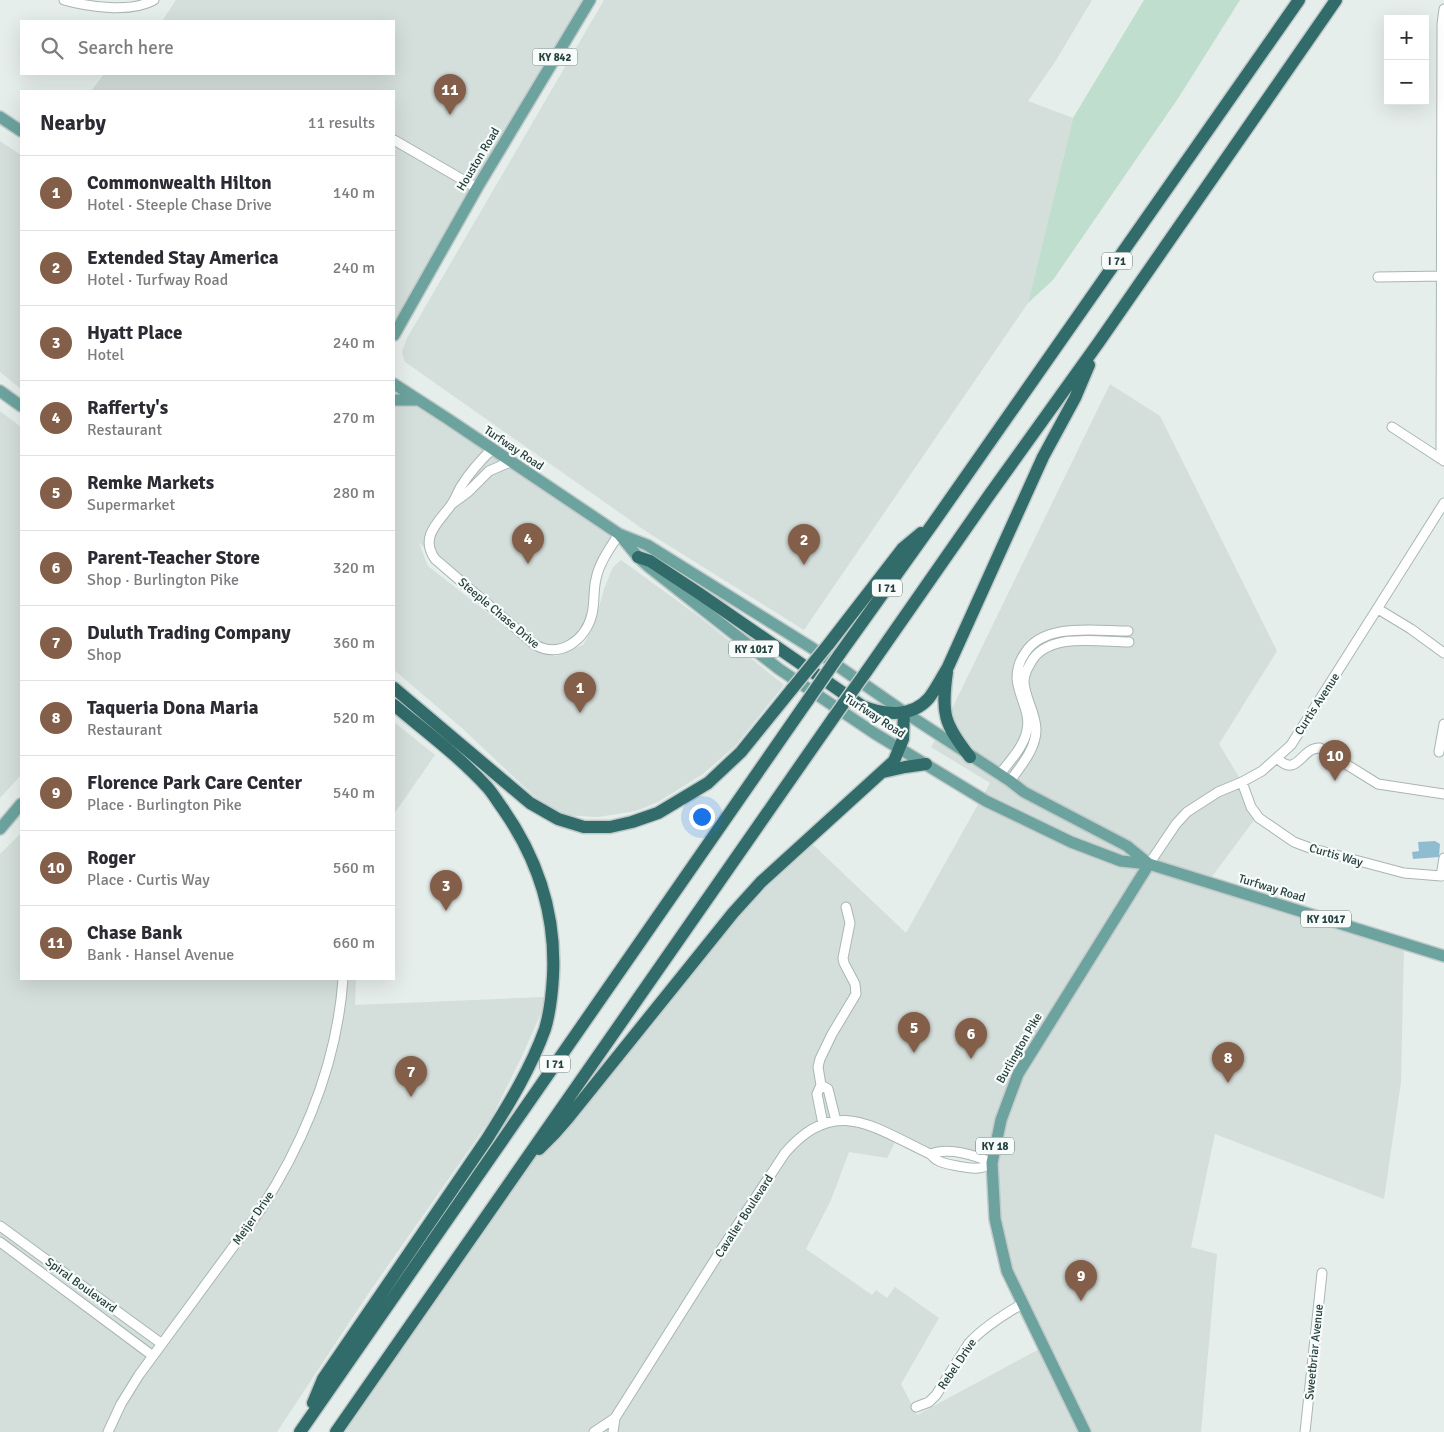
<!DOCTYPE html>
<html lang="en">
<head>
<meta charset="utf-8">
<style>
	:root { --surface:#fff; --page:#f2f2f3; --text:#2b2b33; --muted:#7c7c81; --line:#e1e1e2; --accent:#835f49 }
	body { margin:0; font-family:Signika,sans-serif; background:var(--page); color:var(--text) }
	.controls { position:absolute; right:15px; top:15px; display:grid; overflow:hidden; border-radius:0px; box-shadow:0 5px 20px #0002 }
	.controls button { width:45px; height:45px; display:grid; place-items:center; padding:0; border:0; border-bottom:1px solid var(--line); background:var(--surface); color:var(--text); font:25px sans-serif }
	.you { position:absolute; left:701px; top:816px; width:18px; height:18px; margin:-12px; border:4px solid #fff; border-radius:50%; background:#1a73e8; box-shadow:0 0 0 8px #1a73e833 }
	.badge { display:grid; place-items:center; width:32px; height:32px; border-radius:50%; background:var(--accent); color:#fff; font-size:16px; font-weight:700 }
	.pin { position:absolute; translate:-50% -41px; filter:drop-shadow(0 1px 2px #0008) }
	.pin::after { content:''; position:absolute; top:26px; width:18px; height:15px; background:inherit; clip-path:polygon(0 0,100% 0,50% 100%) }
	.list { margin:0; padding:0; list-style:none }
	h2 { display:flex; justify-content:space-between; align-items:center; height:65px; margin:0; padding:0 20px; font-size:21px }
	h2 small { font-size:16px; font-weight:400; color:var(--muted) }
	.list li { display:grid; grid-template-columns:32px 1fr auto; gap:15px; align-items:center; box-sizing:border-box; height:75px; padding:0 20px; border-top:1px solid var(--line) }
	.list b { display:block; font-size:19px; white-space:nowrap }
	.list p { margin:0; font-size:16px; white-space:nowrap; color:var(--muted) }
	.list em { font-size:16px; font-style:normal; color:var(--muted) }
	.icon { flex:none; width:28px; height:28px; fill:none; stroke:currentColor; stroke-width:2; stroke-linecap:round; stroke-linejoin:round }
	.map { position:relative; flex:none; width:1444px; height:1432px; overflow:hidden }
	.search { position:absolute; background:var(--surface); box-shadow:0 5px 20px #0002; left:20px; top:20px; width:375px; height:55px; display:flex; align-items:center; gap:12px; box-sizing:border-box; padding:0 18px; border-radius:0px; color:var(--muted); font-size:19px }
	.panel { position:absolute; background:var(--surface); box-shadow:0 5px 20px #0002; left:20px; top:90px; width:375px; height:890px; border-radius:0px }
	.map>svg:first-child { display:block }
	.built { fill:#d4dedb; fill-rule:evenodd }
	.green { fill:#c0decd }
	.water { fill:#90bcd1 }
	.lines { fill:none; stroke-linecap:round; stroke-linejoin:round }
	.minor-casing { stroke:#a8b6b4; stroke-width:11 }
	.major-casing { stroke:#c2cac9; stroke-width:14 }
	.highway-casing { stroke:#c2cac9; stroke-width:15 }
	.minor { stroke:#fff; stroke-width:9 }
	.major { stroke:#6ca39e; stroke-width:11 }
	.highway { stroke:#316c6a; stroke-width:12 }
	.highway-bridge-casing { stroke:#c2cac9; stroke-width:15; stroke-linecap:butt }
	.highway-bridge { stroke:#316c6a; stroke-width:12 }
	.labels { text-anchor:middle; stroke-width:4.5; stroke-linejoin:round; paint-order:stroke }
	.shield { fill:#f7fbf9; stroke:#647876; stroke-width:1 }
	.shield-label { font-size:11px; font-weight:bold; fill:#25403e }
	.street-label { font-size:12px; fill:#25403e; stroke:#f7fbf9 }
</style>
</head>
<body>
<div class="map">
<svg width="1444" height="1432" viewBox="0 0 1444 1432">
	<rect width="100%" height="100%" fill="#e6eeec"/>
	<path class="built" d="M176 0H590L394 335V91H91L104 74H394V21H162Z
		M604 0H1092L1055 62 1028 101 1073 118 1028 303 804 630 647 532 405 362 402 352 407 338Z
		M0 141 21 155V389L0 372Z
		M394 384 619 534 607 554 594 604 575 641 542 649 419 543 428 566 535 650 556 656 583 645 594 626 604 589 613 567 621 560 701 618 784 685 735 746 703 774 658 802 636 811 598 817 562 815 535 797 462 728 394 670Z
		M1110 384 1160 416 1277 651 1219 744 1242 782 1257 816 1208 882 1404 944 1401 1082 1384 1199 1215 1134 1191 1247 1217 1254 1201 1432H336L522 1164 733 913 807 839 906 933 990 783 931 747 946 721ZM898 1137 931 1154 978 1157 993 1175 1007 1271 1043 1347 917 1415 901 1384 939 1318 895 1287 887 1298 876 1290 872 1295 806 1249 831 1200 849 1152 887 1158Z
		M0 411 21 427V775L0 798Z
		M394 722 435 755 394 814Z
		M21 833V979H356L355 1005 544 997 542 1011 522 1056 492 1117 368 1294 277 1432H0V854Z"/>
	<path class="green" d="M1144 0H1240L1179 97 1053 280 1028 303 1073 118Z"/>
	<path class="water" d="M1435 841 1440 844 1439 857 1413 859 1412 852 1419 851 1418 842Z"/>
	<g class="lines">
		<defs>
			<path id="minor" d="M64 0C88 7 132 13 154 0
				M394 140 477 188
				M1378 277 1444 276
				M1392 427 1444 461
				M492 449C481 460 470 472 462 485 458 490 457 496 453 502 442 520 418 535 435 559L534 644C559 660 586 640 592 614 595 602 593 591 596 579 599 563 610 548 619 534
				M1441 459 1442 24 1444 9
				M453 503 468 492 489 471 510 462
				M1378 609 1411 629 1444 653
				M1439 752 1444 724
				M1278 759C1298 778 1301 747 1320 748L1378 784 1444 794
				M999 775C1009 762 1024 747 1027 730 1031 712 1018 696 1017 678 1017 669 1020 660 1025 653 1044 622 1096 631 1128 631
				M1010 781C1020 767 1036 749 1036 730 1036 713 1025 699 1024 682 1024 676 1027 669 1030 664 1046 631 1099 642 1129 642
				M1242 782 1251 807 1259 818 1294 842 1310 848 1404 873 1441 876 1444 858
				M1149 864 1176 824 1187 812 1218 792 1242 782 1262 771 1291 745 1444 503
				M821 1085 828 1089 836 1121
				M823 1124 817 1094 821 1085 818 1067 820 1059 832 1034 856 994 855 984 844 963 843 958 850 923 846 907
				M931 1154C949 1147 975 1155 992 1163
				M0 1226 162 1344
				M0 1242 153 1356
				M916 1407 929 1402 936 1395 969 1343C984 1327 1003 1315 1022 1304
				M108 1432 121 1404 139 1375 261 1209C306 1139 337 1062 343 979
				M594 1432 615 1418
				M613 1432 615 1418 723 1247 785 1153C834 1095 873 1127 928 1153 932 1154 933 1158 937 1160 942 1164 971 1169 978 1168 983 1168 988 1165 992 1163
				M1305 1432 1322 1273"/>
			<path id="major" d="M0 117 21 131
				M394 335 477 188 590 0
				M394 384 448 419 619 534 647 545 812 648 904 712 1010 781 1024 792 1127 846 1149 864
				M0 391 21 406
				M394 400H417
				M619 534 638 557 649 567 779 669 874 733 986 801 1071 842 1121 861 1149 864 1444 956
				M0 829 21 804
				M1085 1432 1007 1271 995 1219 992 1163 1001 1120 1018 1074 1149 864"/>
			<path id="highway" d="M638 557 650 561 700 594 862 706C884 715 912 718 929 698 936 689 942 677 948 667L1043 457 1075 398 1089 365
				M828 645 903 548 921 533
				M839 655 934 522 1299 0
				M866 672 990 494 1099 342 1336 0
				M947 672C941 714 944 724 970 757
				M394 688 530 803 558 819 584 827H610L632 822 658 813 708 783 741 752 792 689
				M883 772 905 767 926 764
				M539 1149 554 1134 568 1118 733 913 761 882 894 761 903 739 904 712
				M313 1403 323 1379 487 1139C509 1104 531 1068 545 1029 550 1012 552 994 553 976 556 916 538 859 503 809 498 802 493 794 488 788 460 757 425 731 394 705
				M300 1432 808 700
				M336 1432 834 717"/>
		</defs>
		<use href="#minor" class="minor-casing"/>
		<use href="#major" class="major-casing"/>
		<use href="#highway" class="highway-casing"/>
		<use href="#minor" class="minor"/>
		<use href="#major" class="major"/>
		<use href="#highway" class="highway"/>
		<defs>
			<path id="highway-bridge" d="M792 689 828 645
				M808 700 839 655
				M834 717 866 672"/>
		</defs>
		<use href="#highway-bridge" class="highway-bridge-casing"/>
		<use href="#highway-bridge" class="highway-bridge"/>
	</g>
	<g class="labels">
		<g class="shield">
			<rect x="532.5" y="48.5" width="45" height="17" rx="4"/>
			<rect x="1102" y="252.5" width="30" height="17" rx="4"/>
			<rect x="872" y="579.5" width="30" height="17" rx="4"/>
			<rect x="729" y="640.5" width="50" height="17" rx="4"/>
			<rect x="1301" y="910.5" width="50" height="17" rx="4"/>
			<rect x="540" y="1055.5" width="30" height="17" rx="4"/>
			<rect x="976" y="1137.5" width="38" height="17" rx="4"/>
		</g>
		<g class="shield-label">
			<text x="555" y="61">KY 842</text>
			<text x="1117" y="265">I 71</text>
			<text x="887" y="592">I 71</text>
			<text x="754" y="653">KY 1017</text>
			<text x="1326" y="923">KY 1017</text>
			<text x="555" y="1068">I 71</text>
			<text x="995" y="1150">KY 18</text>
		</g>
		<g class="street-label">
			<text transform="translate(478 159) rotate(-59)" y="4">Houston Road</text>
			<text transform="translate(514 448) rotate(34)" y="4">Turfway Road</text>
			<text transform="translate(499 613) rotate(40)" y="4">Steeple Chase Drive</text>
			<text transform="translate(1317 704) rotate(-57)" y="4">Curtis Avenue</text>
			<text transform="translate(875 716) rotate(33)" y="4">Turfway Road</text>
			<text transform="translate(1336 855) rotate(16)" y="4">Curtis Way</text>
			<text transform="translate(1272 888) rotate(17)" y="4">Turfway Road</text>
			<text transform="translate(1019 1048) rotate(-60)" y="4">Burlington Pike</text>
			<text transform="translate(744 1216) rotate(-57)" y="4">Cavalier Boulevard</text>
			<text transform="translate(253 1218) rotate(-55)" y="4">Meijer Drive</text>
			<text transform="translate(81 1285) rotate(36)" y="4">Spiral Boulevard</text>
			<text transform="translate(1314 1352) rotate(-84)" y="4">Sweetbriar Avenue</text>
			<text transform="translate(957 1364) rotate(-56)" y="4">Rebel Drive</text>
		</g>
	</g>
</svg>
<div class="controls">
<button>+</button>
<button>−</button>
</div>
<div class="you"></div>
<div class="pin badge" style="left:580px;top:713px">1</div>
<div class="pin badge" style="left:804px;top:565px">2</div>
<div class="pin badge" style="left:446px;top:911px">3</div>
<div class="pin badge" style="left:528px;top:564px">4</div>
<div class="pin badge" style="left:914px;top:1053px">5</div>
<div class="pin badge" style="left:971px;top:1059px">6</div>
<div class="pin badge" style="left:411px;top:1097px">7</div>
<div class="pin badge" style="left:1228px;top:1083px">8</div>
<div class="pin badge" style="left:1081px;top:1301px">9</div>
<div class="pin badge" style="left:1335px;top:781px">10</div>
<div class="pin badge" style="left:450px;top:115px">11</div>
<div class="search"><svg class="icon" aria-label="search" viewBox="0 0 24 24"><circle cx="10" cy="10" r="6"/><path d="M15 15l6 6"/></svg>Search here</div>
<section class="panel">
<h2>Nearby<small>11 results</small></h2>
<ul class="list">
<li><span class="badge">1</span><div><b>Commonwealth Hilton</b><p>Hotel · Steeple Chase Drive</p></div><em>140 m</em></li>
<li><span class="badge">2</span><div><b>Extended Stay America</b><p>Hotel · Turfway Road</p></div><em>240 m</em></li>
<li><span class="badge">3</span><div><b>Hyatt Place</b><p>Hotel</p></div><em>240 m</em></li>
<li><span class="badge">4</span><div><b>Rafferty's</b><p>Restaurant</p></div><em>270 m</em></li>
<li><span class="badge">5</span><div><b>Remke Markets</b><p>Supermarket</p></div><em>280 m</em></li>
<li><span class="badge">6</span><div><b>Parent-Teacher Store</b><p>Shop · Burlington Pike</p></div><em>320 m</em></li>
<li><span class="badge">7</span><div><b>Duluth Trading Company</b><p>Shop</p></div><em>360 m</em></li>
<li><span class="badge">8</span><div><b>Taqueria Dona Maria</b><p>Restaurant</p></div><em>520 m</em></li>
<li><span class="badge">9</span><div><b>Florence Park Care Center</b><p>Place · Burlington Pike</p></div><em>540 m</em></li>
<li><span class="badge">10</span><div><b>Roger</b><p>Place · Curtis Way</p></div><em>560 m</em></li>
<li><span class="badge">11</span><div><b>Chase Bank</b><p>Bank · Hansel Avenue</p></div><em>660 m</em></li>
</ul>
</section>
</div>
</body>
</html>
